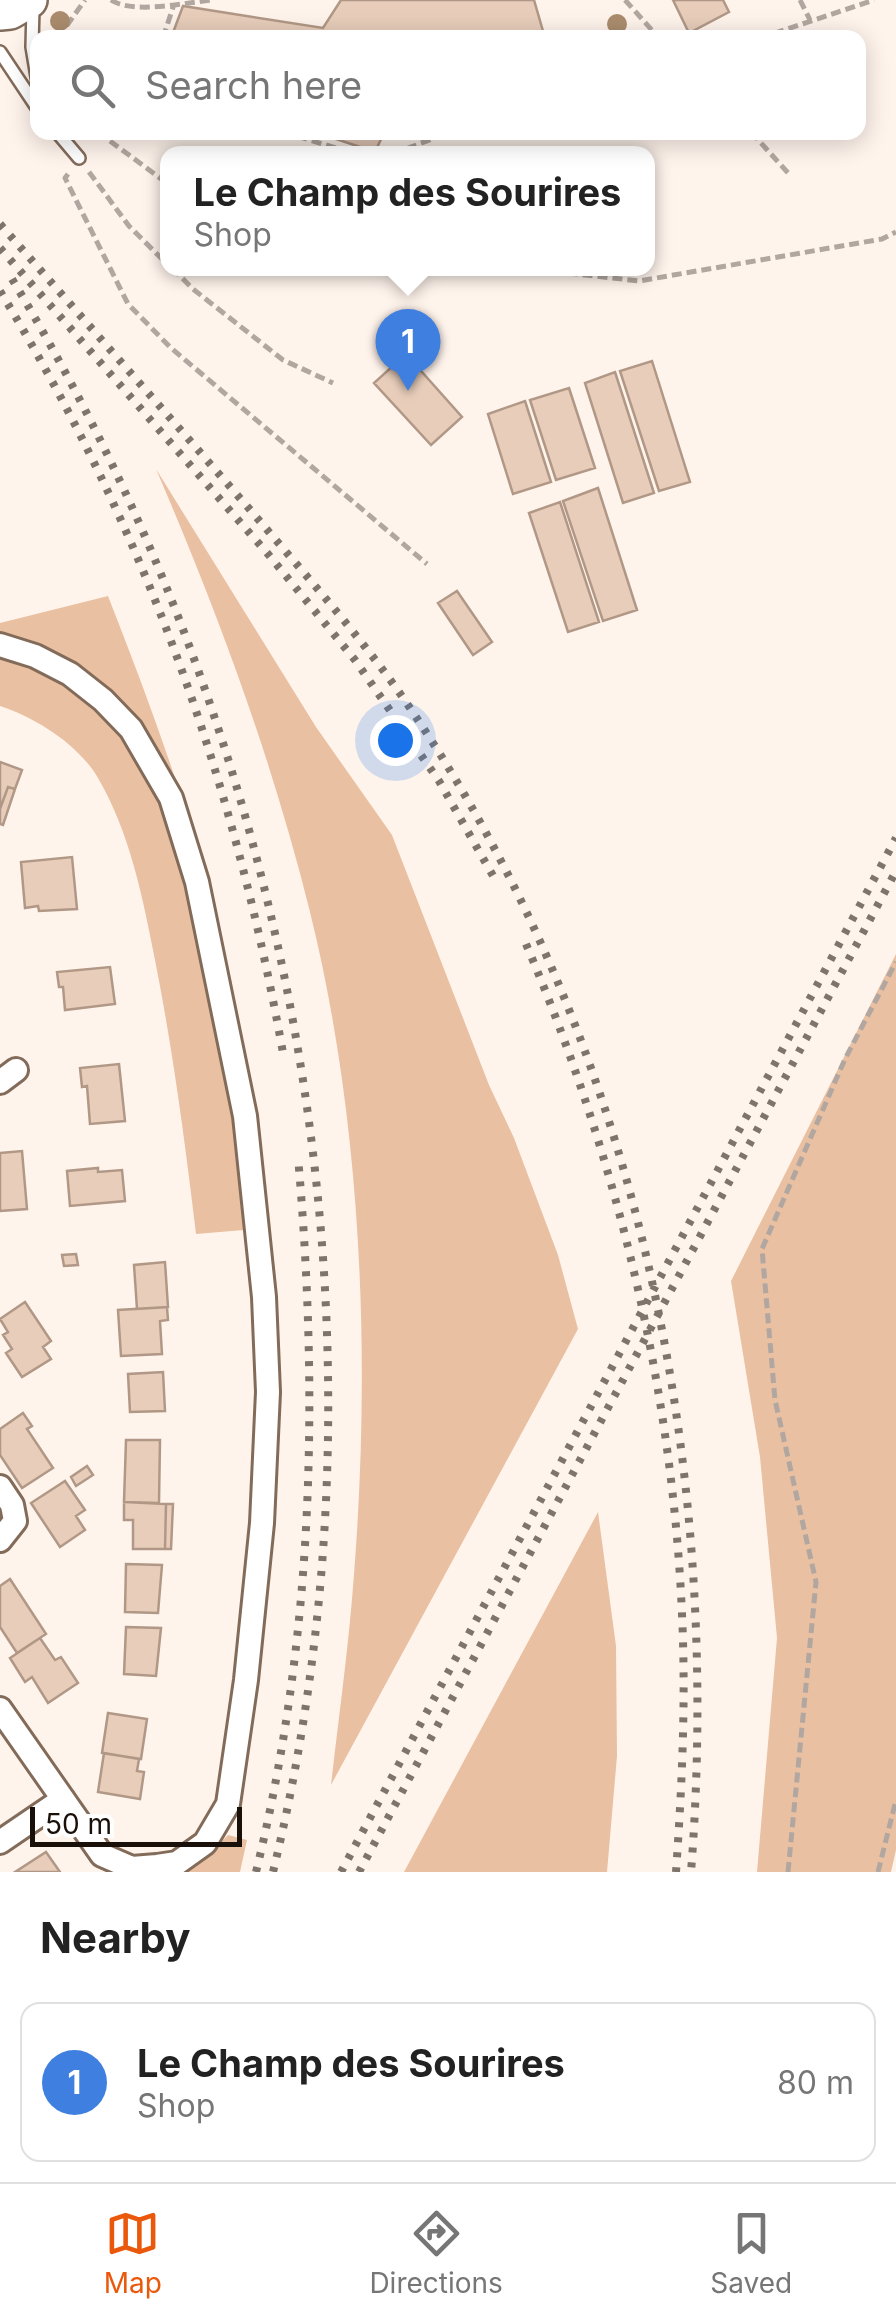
<!DOCTYPE html>
<html lang="en">
<head>
<meta charset="utf-8">
<style>
	:root { --surface:#fff; --page:#f2f2f2; --text:#222; --muted:#767676; --line:#e0e0e0; --accent:#ea580c }
	body { margin:0; font-family:Inter,sans-serif; background:var(--page); color:var(--text) }
	.scale { position:absolute; left:30px; bottom:25px; width:212px; box-sizing:border-box; padding-left:10px; border:5px solid #191009; border-top:0; font-size:28px; line-height:35px; white-space:nowrap; color:#191009; -webkit-text-stroke:8px #fff; paint-order:stroke }
	.you { position:absolute; left:395px; top:740px; width:35px; height:35px; margin:-25px; border:8px solid #fff; border-radius:50%; background:#1a73e8; box-shadow:0 0 0 15px #1a73e833 }
	.badge { display:grid; place-items:center; width:65px; height:65px; border-radius:50%; background:var(--accent); color:#fff; font-size:32px; font-weight:700 }
	.pin { position:absolute; translate:-50% -82px; filter:drop-shadow(0 2px 5px #0008) }
	.pin::after { content:''; position:absolute; top:52px; width:35px; height:30px; background:inherit; clip-path:polygon(0 0,100% 0,50% 100%) }
	.popup { position:absolute; left:160px; top:146px; width:495px; height:130px; box-sizing:border-box; display:grid; place-content:center; border-radius:20px; background:var(--surface); filter:drop-shadow(0 2px 8px #0005); font-size:32px; white-space:nowrap; color:var(--muted) }
	.popup b { font-size:38px; color:var(--text) }
	.popup::after { content:''; position:absolute; left:50%; top:100%; margin-left:-20px; border:20px solid transparent; border-top-color:var(--surface) }
	.list { margin:0; padding:0; list-style:none }
	h2 { display:flex; justify-content:space-between; align-items:center; height:130px; margin:0; padding:0 40px; font-size:42px }
	h2 small { font-size:32px; font-weight:400; color:var(--muted) }
	.list li { display:grid; grid-template-columns:65px 1fr auto; gap:30px; align-items:center; box-sizing:border-box; height:160px; margin:0 20px 20px; padding:0 20px; border:2px solid var(--line); border-radius:20px }
	.list b { display:block; font-size:38px; white-space:nowrap }
	.list p { margin:0; font-size:32px; white-space:nowrap; color:var(--muted) }
	.list em { font-size:32px; font-style:normal; color:var(--muted) }
	.icon { flex:none; width:55px; height:55px; fill:none; stroke:currentColor; stroke-width:2; stroke-linecap:round; stroke-linejoin:round }
	.map { position:relative; flex:none; width:896px; height:1872px; overflow:hidden }
	.search { position:absolute; background:var(--surface); box-shadow:0 5px 25px #0003; left:30px; right:30px; top:30px; height:110px; display:flex; align-items:center; gap:25px; box-sizing:border-box; padding:0 35px; border-radius:20px; color:var(--muted); font-size:38px }
	.sheet { height:310px; background:var(--surface) }
	nav { display:flex; justify-content:space-around; align-items:center; box-sizing:border-box; height:140px; border-top:2px solid var(--line); background:var(--surface); font-size:28px; color:var(--muted) }
	nav a { display:grid; justify-items:center; gap:5px }
	nav .on { color:var(--accent) }
	.map>svg:first-child { display:block }
	.green { fill:#eac0a2 }
	.building { fill:#e7cdba; stroke:#b19886; stroke-width:2.5 }
	.lines { fill:none; stroke-linecap:round; stroke-linejoin:round }
	.lane-casing { stroke:#836b5a; stroke-width:16 }
	.street-casing { stroke:#836b5a; stroke-width:28 }
	.primary-casing { stroke:#836b5a; stroke-width:40 }
	.path { stroke:#b2a7a0; stroke-width:5; stroke-dasharray:10 5; stroke-linecap:butt }
	.lane { stroke:#fff; stroke-width:11 }
	.street { stroke:#fff; stroke-width:22 }
	.primary { stroke:#fff; stroke-width:35 }
	.rail { stroke:#7d746c; stroke-width:8; stroke-dasharray:5 10; stroke-linecap:butt }
	.tree { fill:#ab8c6d }
</style>
</head>
<body>
<div class="map">
<svg width="896" height="1872" viewBox="0 0 896 1872">
	<rect width="100%" height="100%" fill="#fff4ec"/>
	<path class="green" d="M156 469 316 727 392 835 489 1085 514 1138 558 1255 578 1329 331 1785C339 1715 349 1644 354 1574 371 1358 362 1122 310 912 272 759 218 613 156 469Z
		M108 596C155 716 200 838 227 965 246 1052 258 1140 268 1228L196 1234C185 1142 173 1051 155 960 143 898 130 833 98 778 78 744 36 718 0 706V623Z
		M896 954V1850L891 1872H757L777 1638 760 1457 731 1281Z
		M598 1512 616 1646 617 1756 607 1872H404Z
		M228 1835 247 1840 240 1872H185L202 1862Z"/>
	<path class="building" d="M341 0H534L545 38H171L183 6 323 28Z
		M673 0H723L729 12 689 33Z
		M315 132H397L382 137 375 152Z
		M406 354 462 417 431 445 374 383Z
		M652 361 690 482 659 491 620 371Z
		M615 372 654 493 623 503 585 383Z
		M569 388 595 468 556 480 530 400Z
		M525 401 551 482 513 494 488 414Z
		M598 488 637 610 603 621 563 501Z
		M560 502 599 622 568 632 529 513Z
		M457 591 492 642 473 655 438 603Z
		M0 762 22 770 15 789 8 787 0 809Z
		M8 787 15 789 3 825 0 824V809Z
		M72 857 77 909 39 911 38 906 25 908 21 862Z
		M110 967 115 1004 65 1010 63 987H59L57 972Z
		M119 1064 125 1121 90 1124 87 1086 82 1087 80 1068Z
		M22 1151 27 1209 0 1211V1153Z
		M98 1168V1172L122 1170 125 1201 70 1206 67 1171Z
		M76 1254 78 1265 64 1266 62 1255Z
		M165 1262 168 1307 137 1309 134 1265Z
		M25 1302 51 1341 43 1347 51 1359 22 1377 6 1353 12 1349 3 1335 8 1332 0 1319Z
		M167 1307 168 1320 160 1321 162 1354 121 1356 118 1310Z
		M163 1372 165 1411 130 1412 128 1374Z
		M23 1413 32 1426 27 1429 53 1468 22 1488 0 1455V1429Z
		M126 1440H160L159 1503 124 1502Z
		M87 1466 93 1475 76 1486 71 1477Z
		M65 1481 85 1510 76 1516 85 1530 60 1547 31 1503Z
		M124 1502 166 1504 165 1549H133V1520H124Z
		M166 1504H173L171 1549H165Z
		M126 1564 162 1565 158 1613 125 1612Z
		M10 1579 46 1634 17 1653 0 1627V1586Z
		M126 1627 161 1628 156 1676 124 1674Z
		M40 1638 55 1660 61 1657 78 1683 48 1703 32 1677 25 1682 10 1658Z
		M108 1713 147 1719 141 1759 102 1753Z
		M104 1753 139 1759 137 1771 144 1772 140 1799 98 1792Z
		M46 1852 60 1872H15Z"/>
	<g class="lines">
		<defs>
			<path id="lane" d="M33 7 32 47 38 83
				M0 52 38 109
				M57 132 79 158"/>
			<path id="street" d="M0 645 35 656 70 674 103 700 131 729 171 798 197 882 245 1116 264 1297 268 1392 262 1523 246 1680 228 1804 205 1843 177 1863 157 1866 132 1868 102 1855 0 1709
				M0 1082 16 1070
				M0 1487 12 1505 15 1521 0 1540
				M0 1842 63 1799"/>
			<path id="primary" d="M0 12 10 11 29 0"/>
		</defs>
		<use href="#lane" class="lane-casing"/>
		<use href="#street" class="street-casing"/>
		<use href="#primary" class="primary-casing"/>
		<path class="path" d="M111 0C134 15 187 2 214 0
			M625 0 659 38
			M800 0 810 20
			M58 38 85 0
			M163 38 174 4
			M760 38 874 0
			M98 132 168 184
			M283 132 356 154
			M751 132 789 174
			M393 154 450 132
			M89 172 129 226 168 265
			M68 174 65 178 128 304 171 348 427 564
			M172 268 193 289 283 360 333 383
			M523 268 639 281 882 239 896 232
			M788 1872 816 1582 775 1400 762 1249 845 1059 896 962
			M878 1872 896 1800"/>
		<use href="#lane" class="lane"/>
		<use href="#street" class="street"/>
		<use href="#primary" class="primary"/>
		<path class="rail" d="M0 224C84 320 168 415 252 512 302 571 354 629 399 692 637 1034 723 1461 691 1872
			M0 248 268 554 355 660 439 781 496 881
			M12 279C296 749 404 1335 273 1872
			M0 291C145 529 234 779 283 1053
			M526 944C616 1155 672 1384 682 1614 686 1700 682 1786 676 1872
			M256 1872C314 1636 319 1397 298 1157
			M341 1872 896 838
			M359 1872 896 871"/>
	</g>
	<g class="tree">
		<circle cx="60" cy="21" r="10"/>
		<circle cx="617" cy="24" r="10"/>
	</g>
</svg>
<div class="scale">50 m</div>
<div class="you"></div>
<div class="pin badge" style="left:408px;top:391px;background:#3f7fe0">1</div>
<div class="popup"><b>Le Champ des Sourires</b>Shop</div>
<div class="search"><svg class="icon" aria-label="search" viewBox="0 0 24 24"><circle cx="10" cy="10" r="6"/><path d="M15 15l6 6"/></svg>Search here</div>
</div>
<section class="sheet">
<h2>Nearby<small></small></h2>
<ul class="list">
<li><span class="badge" style="background:#3f7fe0">1</span><div><b>Le Champ des Sourires</b><p>Shop</p></div><em>80 m</em></li>
</ul>
</section>
<nav>
<a class="on"><svg class="icon" aria-label="map" viewBox="0 0 24 24"><path d="M3 6l6-2 6 2 6-2v14l-6 2-6-2-6 2zM9 4v14M15 6v14"/></svg>Map</a>
<a><svg class="icon" aria-label="directions" viewBox="0 0 24 24"><path d="M12 3l9 9-9 9-9-9zM9 14v-3h6M13 9l2 2-2 2"/></svg>Directions</a>
<a><svg class="icon" aria-label="saved" viewBox="0 0 24 24"><path d="M7 4h10v16l-5-4-5 4z"/></svg>Saved</a>
</nav>
</body>
</html>
